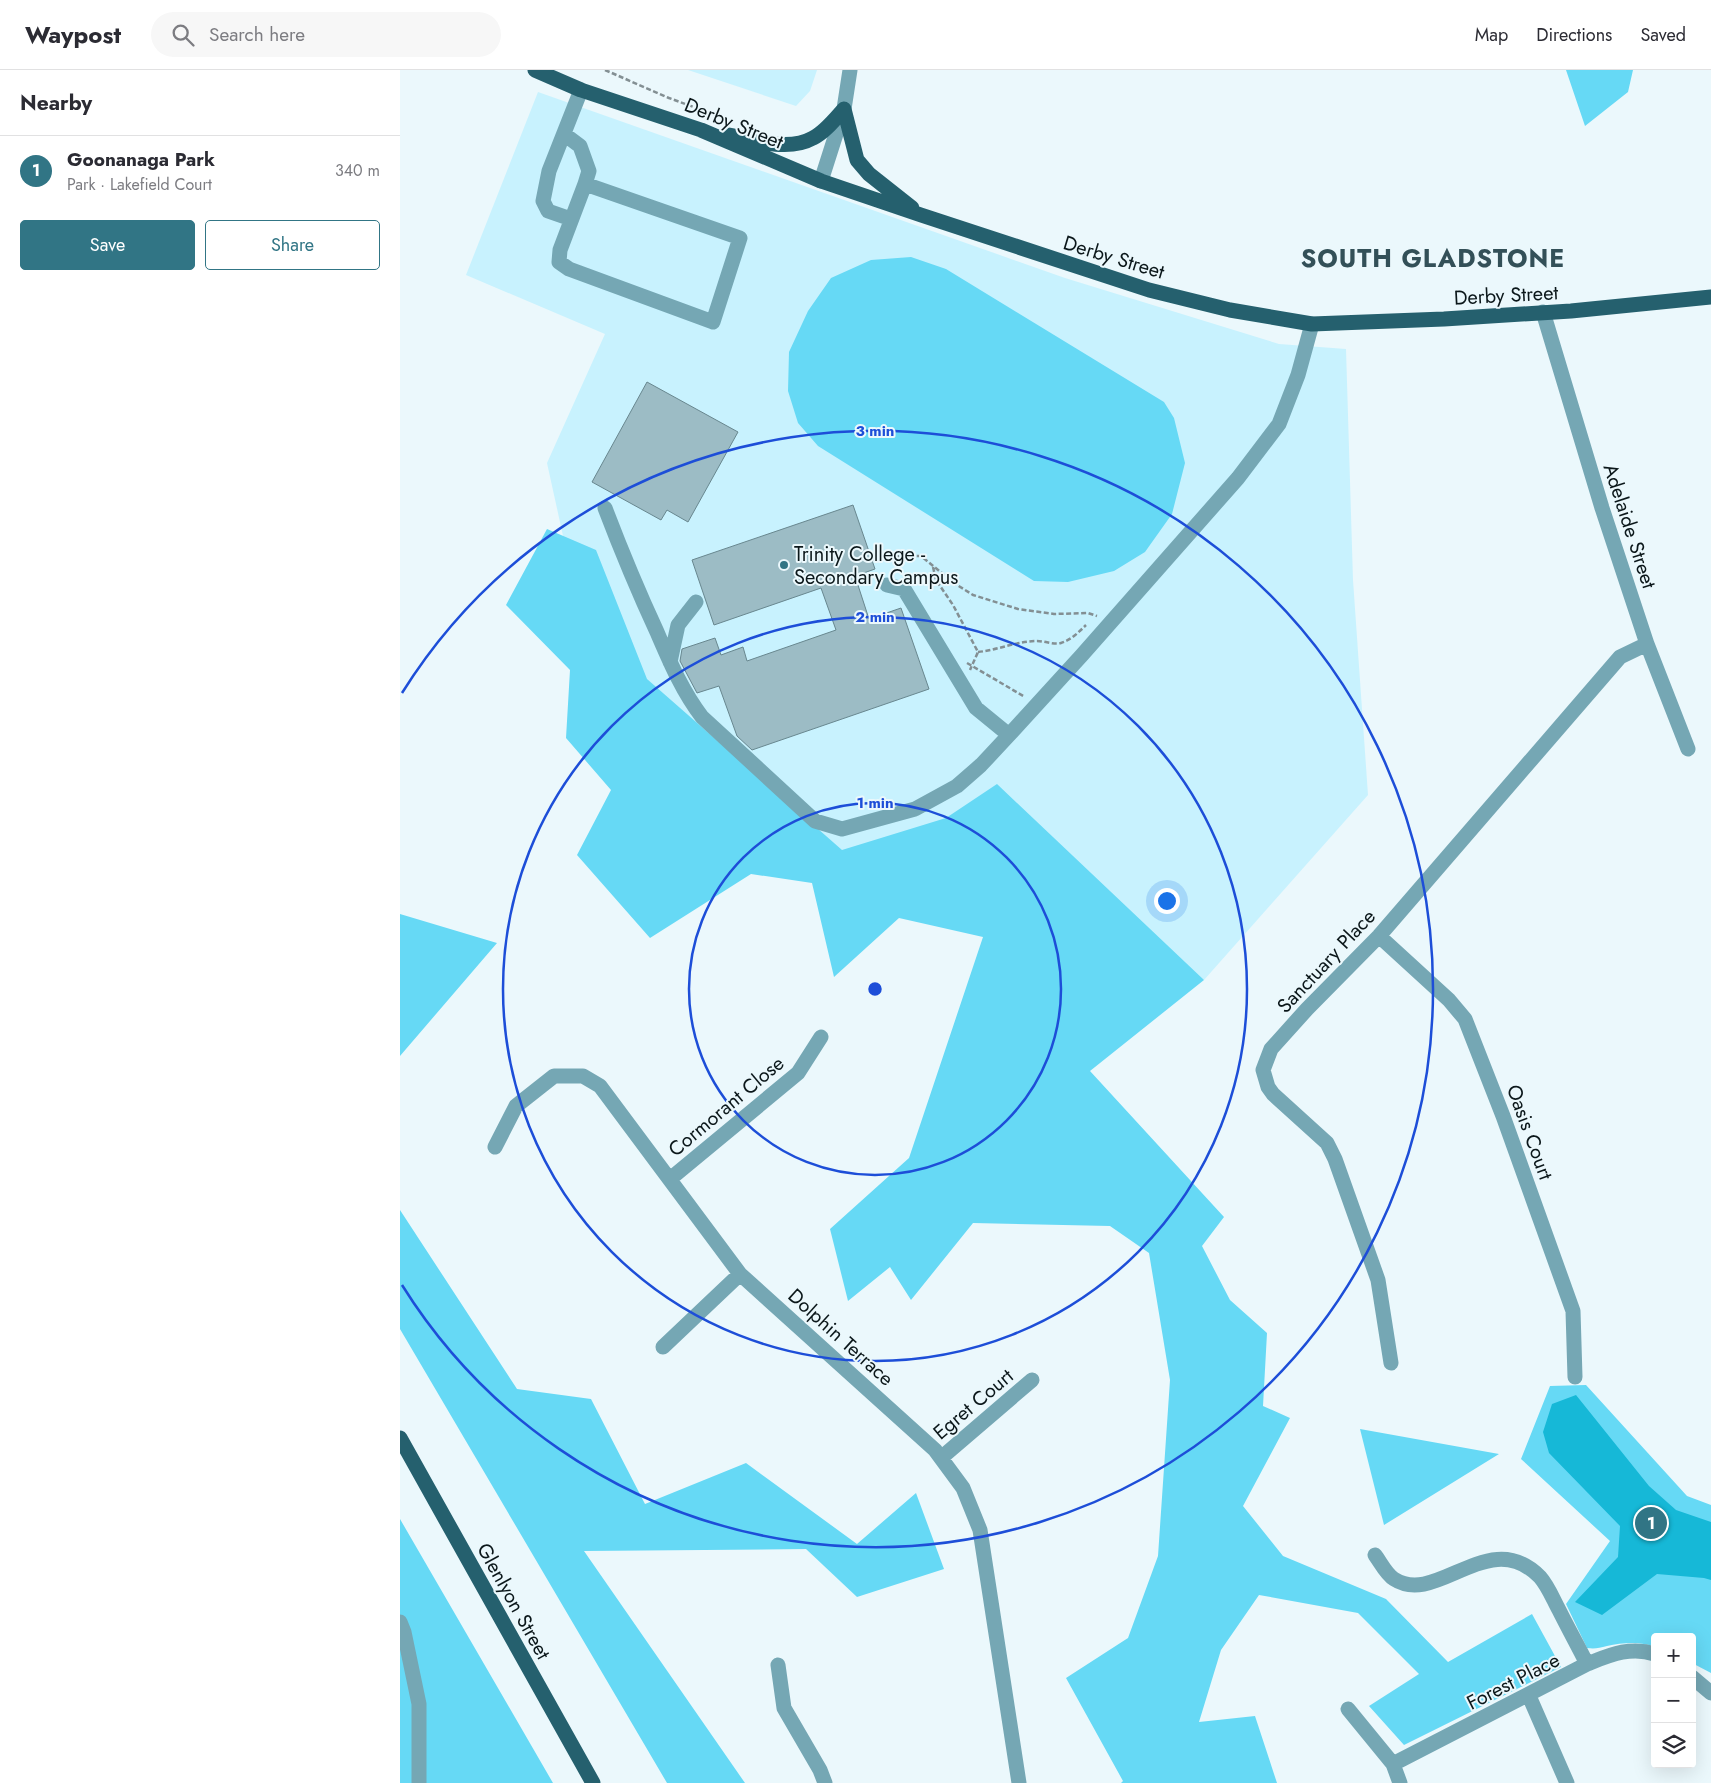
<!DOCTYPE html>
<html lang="en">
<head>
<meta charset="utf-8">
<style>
	:root { --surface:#fff; --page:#f7f7f7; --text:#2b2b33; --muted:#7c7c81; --line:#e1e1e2; --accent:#317585 }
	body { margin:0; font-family:Jost,sans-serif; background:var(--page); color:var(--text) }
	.controls { position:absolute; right:15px; bottom:15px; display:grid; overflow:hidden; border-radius:5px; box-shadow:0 5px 20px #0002 }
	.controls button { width:45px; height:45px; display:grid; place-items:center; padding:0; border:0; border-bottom:1px solid var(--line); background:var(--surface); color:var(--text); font:25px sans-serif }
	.you { position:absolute; left:766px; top:830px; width:18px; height:18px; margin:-12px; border:4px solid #fff; border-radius:50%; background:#1a73e8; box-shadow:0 0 0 8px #1a73e833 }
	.badge { display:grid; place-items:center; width:32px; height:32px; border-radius:50%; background:var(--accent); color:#fff; font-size:16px; font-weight:700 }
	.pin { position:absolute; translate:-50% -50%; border:2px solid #fff; box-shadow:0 1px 5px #0006 }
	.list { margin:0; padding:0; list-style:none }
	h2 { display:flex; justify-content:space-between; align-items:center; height:65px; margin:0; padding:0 20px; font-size:21px }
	h2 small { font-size:16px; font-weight:400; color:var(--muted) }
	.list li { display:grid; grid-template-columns:32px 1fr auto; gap:15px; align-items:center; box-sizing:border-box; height:70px; padding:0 20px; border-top:1px solid var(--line) }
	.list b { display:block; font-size:19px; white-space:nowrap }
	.list p { margin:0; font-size:16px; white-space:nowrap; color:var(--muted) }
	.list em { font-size:16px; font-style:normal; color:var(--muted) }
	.actions { display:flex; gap:10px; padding:15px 20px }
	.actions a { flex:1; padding:11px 0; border:1px solid var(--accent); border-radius:5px; text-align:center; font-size:18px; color:var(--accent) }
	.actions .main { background:var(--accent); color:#fff }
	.icon { flex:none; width:28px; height:28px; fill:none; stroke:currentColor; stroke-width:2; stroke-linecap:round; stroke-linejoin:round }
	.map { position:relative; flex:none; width:1311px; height:1713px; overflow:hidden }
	header { display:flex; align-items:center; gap:30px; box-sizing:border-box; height:70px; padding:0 25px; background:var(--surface); border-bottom:1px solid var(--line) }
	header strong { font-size:24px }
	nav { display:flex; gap:28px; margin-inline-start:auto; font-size:18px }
	.search { width:350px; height:45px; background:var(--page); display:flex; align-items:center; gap:12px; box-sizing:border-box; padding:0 18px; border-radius:28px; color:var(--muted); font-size:19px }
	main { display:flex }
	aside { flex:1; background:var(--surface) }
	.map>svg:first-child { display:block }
	.built { fill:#c8f2fe }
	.green { fill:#66d9f5 }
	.water { fill:#16b8d7 }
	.building { fill:#9cbcc5; stroke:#68878f }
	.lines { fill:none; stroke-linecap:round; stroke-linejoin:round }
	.path { stroke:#838f93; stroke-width:2.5; stroke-dasharray:5 2.5; stroke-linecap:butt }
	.minor { stroke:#75a7b4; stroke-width:15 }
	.major { stroke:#25606e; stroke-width:15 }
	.ring { fill:none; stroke:#1d4ed8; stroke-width:2.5 }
	.poi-dot { fill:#317585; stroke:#ebf8fc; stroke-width:2 }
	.labels { text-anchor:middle; stroke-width:4; stroke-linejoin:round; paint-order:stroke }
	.street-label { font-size:20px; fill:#0b171a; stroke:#ebf8fc }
	.poi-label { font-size:20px; fill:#0b171a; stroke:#ebf8fc; text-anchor:start }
	.district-label { font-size:25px; font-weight:bold; letter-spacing:1px; fill:#335058; stroke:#ebf8fc }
	.centre { fill:#1d4ed8; stroke:#ebf8fc; stroke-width:2.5 }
	.ring-label { font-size:15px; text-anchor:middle; font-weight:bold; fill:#1d4ed8; stroke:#ebf8fc; stroke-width:4; stroke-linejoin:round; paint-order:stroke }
</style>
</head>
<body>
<header>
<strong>Waypost</strong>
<div class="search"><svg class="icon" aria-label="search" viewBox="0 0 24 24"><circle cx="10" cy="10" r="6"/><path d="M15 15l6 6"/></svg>Search here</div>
<nav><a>Map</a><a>Directions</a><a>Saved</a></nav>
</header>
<main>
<aside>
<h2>Nearby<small></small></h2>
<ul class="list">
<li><span class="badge">1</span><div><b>Goonanaga Park</b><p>Park · Lakefield Court</p></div><em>340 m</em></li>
</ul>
<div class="actions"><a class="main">Save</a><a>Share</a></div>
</aside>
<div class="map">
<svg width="1311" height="1713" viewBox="0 0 1311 1713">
	<rect width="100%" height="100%" fill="#ebf8fc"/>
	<path class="built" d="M288 0H417L410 21 396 36Z
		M138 22 665 208 879 274 946 279 953 510 968 725 804 910 423 790 187 575 147 393 205 264 66 205Z"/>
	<path class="green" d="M1166 0H1233L1228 22 1185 56Z
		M511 187 546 199 764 332 774 348 785 393 772 444 745 482 714 501 668 512 634 511 418 376 398 353 388 321 389 282 408 241 431 208 471 190Z
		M147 459 196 480 247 609 442 780 546 748 597 714 804 910 690 1001 824 1147 802 1176 830 1230 867 1263 863 1336 890 1348 843 1436 883 1486 986 1529 1048 1592 1132 1544 1161 1597 1004 1675 969 1636 1019 1604 958 1543 859 1525 821 1580 799 1652 855 1646 877 1713H721L723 1711 666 1608 728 1568 758 1486 770 1310 749 1183 710 1156 573 1153 511 1230 490 1197 448 1231 430 1159 509 1088 583 867 499 848 434 907 412 813 351 804 250 868 177 785 211 720 166 668 170 600 106 535Z
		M0 844 97 873 0 986Z
		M0 1140 117 1319 191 1329 245 1434 346 1393 457 1474 516 1423 544 1499 457 1527 406 1479 184 1481 345 1713H267L0 1259Z
		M1186 1315 1287 1426 1311 1435V1603L1292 1593V1567H1255V1577C1240 1571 1222 1573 1207 1576 1199 1578 1195 1579 1187 1578L1166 1534 1210 1471 1121 1389 1150 1316Z
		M960 1359 1099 1384 984 1455Z
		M0 1449 153 1713H0Z"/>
	<path class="water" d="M1176 1325 1249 1416 1276 1440 1311 1452V1510L1304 1508 1257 1504 1202 1545 1175 1532 1218 1487 1220 1456 1149 1383 1143 1362 1152 1334Z"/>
	<path class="building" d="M247 312 338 362 288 452 267 440 261 450 192 412Z
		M453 435 475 499 455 506 469 549 501 538 529 619 352 680 337 666 319 616 297 623 280 591 282 579 315 568 321 585 343 577 347 591 436 560 421 518 314 555 292 490Z"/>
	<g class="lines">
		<path class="path" d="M205 0 269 28 329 50
			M472 490 501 486H521L554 513 573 525 618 539 654 544 688 543 697 546
			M533 497 536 510 553 535 578 582 570 600
			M578 582C598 580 617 571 637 571 645 571 654 575 661 573 671 570 679 562 686 555
			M567 593 625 627"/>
		<path class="minor" d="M164 64 180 76 189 101 185 114 340 168 313 252 169 199 159 192 160 180 185 114
			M421 111 444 39 450 0
			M171 149 148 141 143 131 149 101 181 20
			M1143 242 1202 438 1247 574 1288 679
			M205 438C221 480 238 521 257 562 270 592 282 621 302 647L415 751 442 759 515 739 557 716 581 695 609 665
			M487 515 504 519 576 638 609 665 682 585 838 408 879 354 898 305 912 254
			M270 592 278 555 296 532
			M979 866 1049 930 1065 949 1103 1046 1173 1241 1175 1307
			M95 1077 116 1036 154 1006H183L200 1016 340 1204 535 1380 563 1418 580 1460 619 1713
			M270 1109 398 1003 421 967
			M263 1277 340 1204
			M991 1293 978 1210 935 1089 927 1073 873 1024 868 1017 863 1000 871 979 907 939 979 866 1220 587 1247 574
			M541 1388 632 1310
			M975 1485C981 1493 986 1504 994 1509 1037 1537 1089 1455 1140 1507 1148 1516 1153 1529 1159 1540 1168 1558 1178 1576 1187 1594
			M0 1552 4 1562 19 1634V1713
			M378 1595 384 1638 420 1700 425 1713
			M1292 1607 1311 1623
			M1129 1626 1167 1713
			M948 1639 993 1694 1000 1713
			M993 1694 1187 1594C1210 1585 1230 1576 1255 1584"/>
		<path class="major" d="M135 0 181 20 301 60 421 111 521 145 749 220 830 240 912 254 1044 249 1171 241 1311 227
			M329 65C355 70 388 82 413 68 425 62 435 49 444 39L457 90 469 104 512 138
			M0 1368 193 1713"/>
	</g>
	<g class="ring">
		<circle cx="475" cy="919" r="186"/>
		<circle cx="475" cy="919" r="372"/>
		<path d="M2 623A558 558 0 1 1 2 1215"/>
	</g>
	<circle class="poi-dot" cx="384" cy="495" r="5"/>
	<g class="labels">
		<g class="street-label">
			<text transform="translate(334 53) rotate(22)" y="7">Derby Street</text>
			<text transform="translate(714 187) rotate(17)" y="7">Derby Street</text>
			<text transform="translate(1106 225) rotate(-3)" y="7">Derby Street</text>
			<text transform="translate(1230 456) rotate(72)" y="7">Adelaide Street</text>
			<text transform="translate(926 891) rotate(-47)" y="7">Sanctuary Place</text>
			<text transform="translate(326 1036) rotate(-40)" y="7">Cormorant Close</text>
			<text transform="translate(1130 1062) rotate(70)" y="7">Oasis Court</text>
			<text transform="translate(441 1267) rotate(42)" y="7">Dolphin Terrace</text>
			<text transform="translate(573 1334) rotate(-40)" y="7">Egret Court</text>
			<text transform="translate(114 1531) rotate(61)" y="7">Glenlyon Street</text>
			<text transform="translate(1113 1611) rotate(-27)" y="7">Forest Place</text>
		</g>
		<g class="poi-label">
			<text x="394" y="491">Trinity College -<tspan x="394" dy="23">Secondary Campus</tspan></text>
		</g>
		<g class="district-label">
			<text x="1033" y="197">SOUTH GLADSTONE</text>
		</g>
	</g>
	<circle cx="475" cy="919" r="8" class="centre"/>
	<g class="ring-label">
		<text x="475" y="366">3 min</text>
		<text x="475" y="552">2 min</text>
		<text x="475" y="738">1 min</text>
	</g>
</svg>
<div class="controls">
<button>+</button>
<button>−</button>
<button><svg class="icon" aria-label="layers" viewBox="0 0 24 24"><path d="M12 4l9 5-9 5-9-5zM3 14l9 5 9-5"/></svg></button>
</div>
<div class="you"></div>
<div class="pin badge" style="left:1251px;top:1453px">1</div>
</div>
</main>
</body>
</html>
